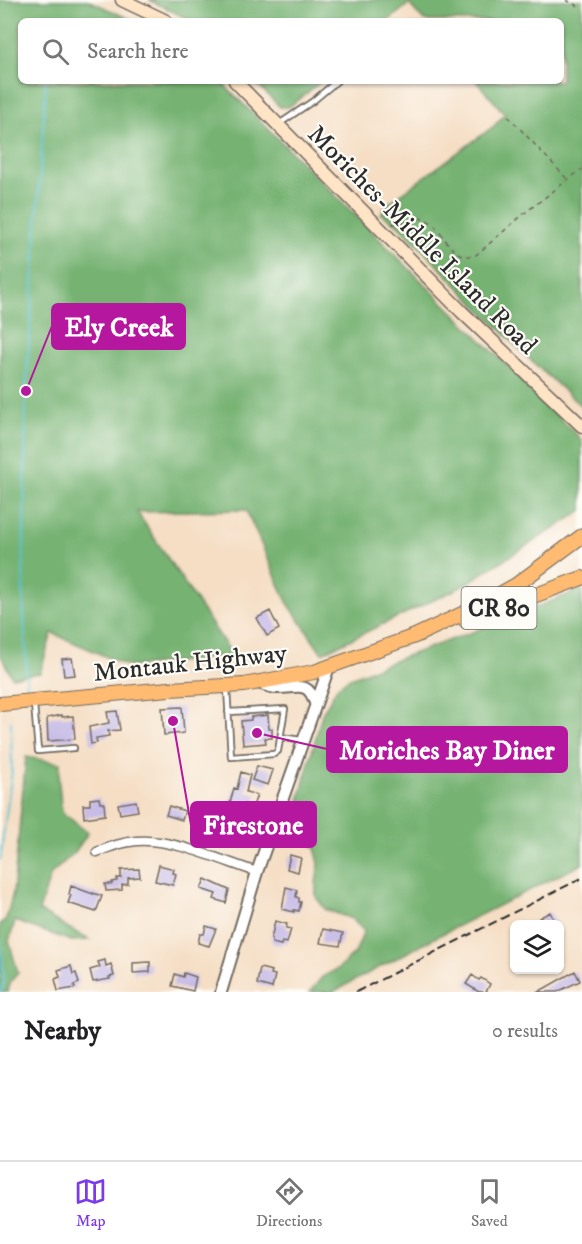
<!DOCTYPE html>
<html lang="en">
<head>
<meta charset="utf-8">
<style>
	:root { --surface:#fff; --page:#f6f6f6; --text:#202124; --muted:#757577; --line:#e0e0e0; --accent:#7c3aed }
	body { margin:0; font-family:"IM FELL DW Pica",serif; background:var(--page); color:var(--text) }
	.controls { position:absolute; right:18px; bottom:18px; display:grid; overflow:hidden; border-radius:9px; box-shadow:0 2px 4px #0004 }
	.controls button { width:54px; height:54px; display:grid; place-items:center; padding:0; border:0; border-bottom:2px solid var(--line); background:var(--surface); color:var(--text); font:30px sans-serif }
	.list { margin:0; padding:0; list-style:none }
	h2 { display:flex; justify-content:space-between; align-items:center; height:78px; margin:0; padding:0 24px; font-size:26px }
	h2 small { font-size:20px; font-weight:400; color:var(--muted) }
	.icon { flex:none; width:33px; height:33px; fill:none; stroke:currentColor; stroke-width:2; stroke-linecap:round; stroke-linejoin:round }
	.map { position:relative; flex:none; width:582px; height:992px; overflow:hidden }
	.search { position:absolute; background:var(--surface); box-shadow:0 2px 4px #0004; left:18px; right:18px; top:18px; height:66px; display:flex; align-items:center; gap:15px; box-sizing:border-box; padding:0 21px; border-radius:9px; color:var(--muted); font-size:22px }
	.sheet { height:168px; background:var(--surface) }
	nav { display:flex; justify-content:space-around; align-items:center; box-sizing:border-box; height:84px; border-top:2px solid var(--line); background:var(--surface); font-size:16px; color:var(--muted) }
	nav a { display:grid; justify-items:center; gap:3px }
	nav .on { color:var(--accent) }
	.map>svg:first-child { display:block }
	.forest { fill:#76b272; stroke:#506e4e; stroke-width:1.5 }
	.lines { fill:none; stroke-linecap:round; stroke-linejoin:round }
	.stream { stroke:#57c2d2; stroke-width:2 }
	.building { fill:#c7bce7 }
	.service-casing { stroke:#726a61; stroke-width:8 }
	.minor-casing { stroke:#726a61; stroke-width:11 }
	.tertiary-casing { stroke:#726a61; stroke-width:14 }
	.secondary-casing { stroke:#726a61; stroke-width:15 }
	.primary-casing { stroke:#726a61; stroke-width:16 }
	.path { stroke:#726a61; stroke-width:1.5; stroke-dasharray:4.5 4.5; stroke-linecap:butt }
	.service { stroke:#fff; stroke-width:4.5 }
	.minor { stroke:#fff; stroke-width:8 }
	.tertiary { stroke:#fff; stroke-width:10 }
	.secondary { stroke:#ffe4c6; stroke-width:12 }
	.primary { stroke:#febb71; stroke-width:14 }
	.rail { stroke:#2b2b2b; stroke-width:2; stroke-dasharray:9 4.5; stroke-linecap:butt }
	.labels { text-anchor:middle; stroke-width:4.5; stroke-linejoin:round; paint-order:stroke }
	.shield { fill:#fdfcf7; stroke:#6a6a68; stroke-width:1.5 }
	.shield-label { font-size:24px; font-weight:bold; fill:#2b2b2b }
	.street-label { font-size:26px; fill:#2b2b2b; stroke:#fdfcf7 }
	.leader { fill:none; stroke:#b5179e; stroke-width:2 }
	.callout-dot { fill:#b5179e; stroke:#fdfcf7; stroke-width:2 }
	.callout { fill:#b5179e; stroke:#b5179e; stroke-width:2 }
	.callout-label { font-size:27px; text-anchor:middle; font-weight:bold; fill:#fff }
</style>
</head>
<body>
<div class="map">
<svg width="582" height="992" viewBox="0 0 582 992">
	<rect width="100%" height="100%" fill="#fdfcf7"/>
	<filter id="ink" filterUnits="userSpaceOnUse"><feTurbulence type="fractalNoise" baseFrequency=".0167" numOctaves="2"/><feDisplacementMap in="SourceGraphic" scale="12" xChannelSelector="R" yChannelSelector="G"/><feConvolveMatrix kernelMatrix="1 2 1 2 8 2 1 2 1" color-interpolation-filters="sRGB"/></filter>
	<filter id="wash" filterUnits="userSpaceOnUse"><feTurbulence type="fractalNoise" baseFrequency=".008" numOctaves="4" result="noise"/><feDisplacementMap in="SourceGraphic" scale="24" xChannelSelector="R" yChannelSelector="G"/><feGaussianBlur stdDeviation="1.35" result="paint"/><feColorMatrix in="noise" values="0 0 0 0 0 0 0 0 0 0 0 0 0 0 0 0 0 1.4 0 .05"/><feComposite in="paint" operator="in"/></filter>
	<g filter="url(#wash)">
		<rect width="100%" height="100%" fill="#f5dec4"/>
		<path class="forest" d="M0 0H88L134 21H21V81H220L582 440V511L459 588 322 653 287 602 246 510 137 512 233 656 130 667 52 633 40 673 12 677 0 654Z
			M149 0H582V407L523 353 397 224 381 214 386 205 494 126 505 114 476 81H561V21H424L409 4 388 21H192Z
			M254 81H322L289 107H280Z
			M582 589V864L442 934 333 992H310L322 977 339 968 355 953 364 931 352 919 325 909 316 897V883L319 864 315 847 293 836 295 815 322 714 338 686 348 679 401 658 475 631Z
			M26 757 60 763 59 784 62 812 88 833 75 852 51 874 39 911 89 940 71 941 15 921 9 941 18 973 10 982 8 992H0V924L6 919 13 893Z"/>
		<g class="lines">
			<path class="stream" d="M27 687 23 593 26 391 46 81
				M0 860 12 771 11 721
				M0 939 4 981 1 992"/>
		</g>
		<g id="blocks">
			<path class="building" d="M270 611 279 629 267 636 257 618Z
				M72 658 75 675 64 676 62 659Z
				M182 707 184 733 164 735 162 708Z
				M117 711 120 730 108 731 109 736 96 738 97 743 91 744 89 727 109 723 107 712Z
				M62 715V717L73 716 75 739 48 741 47 718Z
				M268 715 269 729H272V738H265L266 743 243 745 241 721 251 720V717Z
				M257 766 273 770 268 785 252 780Z
				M241 772 250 775 246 792 257 795 253 806 245 804 242 814 228 810 234 788 237 789Z
				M99 798 100 803H104L105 815 84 818 83 805H90V799Z
				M136 801 138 811 120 814 118 804Z
				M169 806 185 811 182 820 166 815Z
				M290 855 301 858 298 872 287 869Z
				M159 865 174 869 173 873 176 874 173 885 155 881Z
				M139 869 140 877 128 878V884L122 885V890L106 891 105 884H112V882L117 881V878H121V870Z
				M205 879 229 890 226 903 214 899 216 894 201 889Z
				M71 886 93 894V893L102 896 96 912 68 903 71 895 69 894Z
				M286 887 297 890 296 897 299 898V902H301L299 911 294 910V912L282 909Z
				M550 912 556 924H543L539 918Z
				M275 921 287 924 286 928 291 929 287 943 282 942 281 945 272 943V940L271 939Z
				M206 926 216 929 209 946 198 943 200 934H204Z
				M323 929 343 933 340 946 320 943Z
				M105 960 106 966 111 964 114 976 109 977 110 979 93 982 90 970 100 967 98 962Z
				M150 962V972L133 973V963Z
				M71 966 73 974 76 973 79 983 74 985 75 988 58 991 55 979 60 977 58 970Z
				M260 968 272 971 271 974 275 975 272 988 257 984Z
				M575 971 580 981 557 992H538Z
				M184 973 196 977 193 991 172 986 175 974 183 977Z
				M472 975 479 980 481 978 490 984 486 992H479L466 984Z"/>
		</g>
	</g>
	<g filter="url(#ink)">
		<use href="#blocks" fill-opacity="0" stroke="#726a61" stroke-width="1.5"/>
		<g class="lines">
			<defs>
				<path id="service" d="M279 124 313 101 337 81
					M227 688 231 757 274 754 278 751 285 709 228 712
					M34 704 38 751 74 748
					M281 737 301 740"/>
				<path id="minor" d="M97 852C110 847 122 842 137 841 172 838 223 861 257 872"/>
				<path id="tertiary" d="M258 683C264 685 271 688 277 688 296 689 308 679 315 703
					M221 992 257 872 329 667"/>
				<path id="secondary" d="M122 0 166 21
					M235 81 462 312 582 426"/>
				<path id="primary" d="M466 621 582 578
					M0 704 169 689 244 685 314 672 415 636 477 607 516 585 582 536"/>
			</defs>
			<use href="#service" class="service-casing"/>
			<use href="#minor" class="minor-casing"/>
			<use href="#tertiary" class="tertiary-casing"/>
			<use href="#secondary" class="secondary-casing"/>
			<use href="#primary" class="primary-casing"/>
			<path class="path" d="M566 0 582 8
				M508 116 568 180
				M392 224C399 223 419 217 425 219 444 227 448 262 476 255L526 212 582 169"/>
			<use href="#service" class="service"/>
			<use href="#minor" class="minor"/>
			<use href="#tertiary" class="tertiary"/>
			<use href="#secondary" class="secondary"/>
			<use href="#primary" class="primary"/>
			<path class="rail" d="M356 992 582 878"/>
		</g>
	</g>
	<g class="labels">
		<rect class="shield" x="461.5" y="587" width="75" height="42" rx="4.5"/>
		<g class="shield-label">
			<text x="499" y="616">CR 80</text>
		</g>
		<g class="street-label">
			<text transform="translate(423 239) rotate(45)" y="9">Moriches-Middle Island Road</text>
			<text transform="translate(190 662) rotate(-6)" y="9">Montauk Highway</text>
		</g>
	</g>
	<path class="leader" d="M26 391L52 326M257 733L327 749M173 721L191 825"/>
	<g class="callout-dot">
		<circle cx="26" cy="391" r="6"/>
		<circle cx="257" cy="733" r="6"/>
		<circle cx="173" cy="721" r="6"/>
	</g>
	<g class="callout">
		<rect x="52" y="304" width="133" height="45" rx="6"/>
		<rect x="327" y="727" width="240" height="45" rx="6"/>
		<rect x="191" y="802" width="125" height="45" rx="6"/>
	</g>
	<g class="callout-label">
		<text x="119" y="336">Ely Creek</text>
		<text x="447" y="759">Moriches Bay Diner</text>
		<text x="253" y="834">Firestone</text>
	</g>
</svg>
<div class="controls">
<button><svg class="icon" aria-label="layers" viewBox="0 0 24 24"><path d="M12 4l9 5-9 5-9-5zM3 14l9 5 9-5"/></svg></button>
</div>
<div class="search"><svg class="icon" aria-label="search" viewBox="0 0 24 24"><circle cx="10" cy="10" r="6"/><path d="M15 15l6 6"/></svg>Search here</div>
</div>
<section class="sheet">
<h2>Nearby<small>0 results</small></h2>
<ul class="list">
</ul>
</section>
<nav>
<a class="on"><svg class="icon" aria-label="map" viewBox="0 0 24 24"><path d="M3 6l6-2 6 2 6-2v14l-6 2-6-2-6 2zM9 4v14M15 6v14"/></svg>Map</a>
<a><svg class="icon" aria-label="directions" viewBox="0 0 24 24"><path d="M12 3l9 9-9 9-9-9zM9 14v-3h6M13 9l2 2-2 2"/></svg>Directions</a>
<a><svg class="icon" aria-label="saved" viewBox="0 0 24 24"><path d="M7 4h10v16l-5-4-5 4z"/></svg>Saved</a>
</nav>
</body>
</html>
